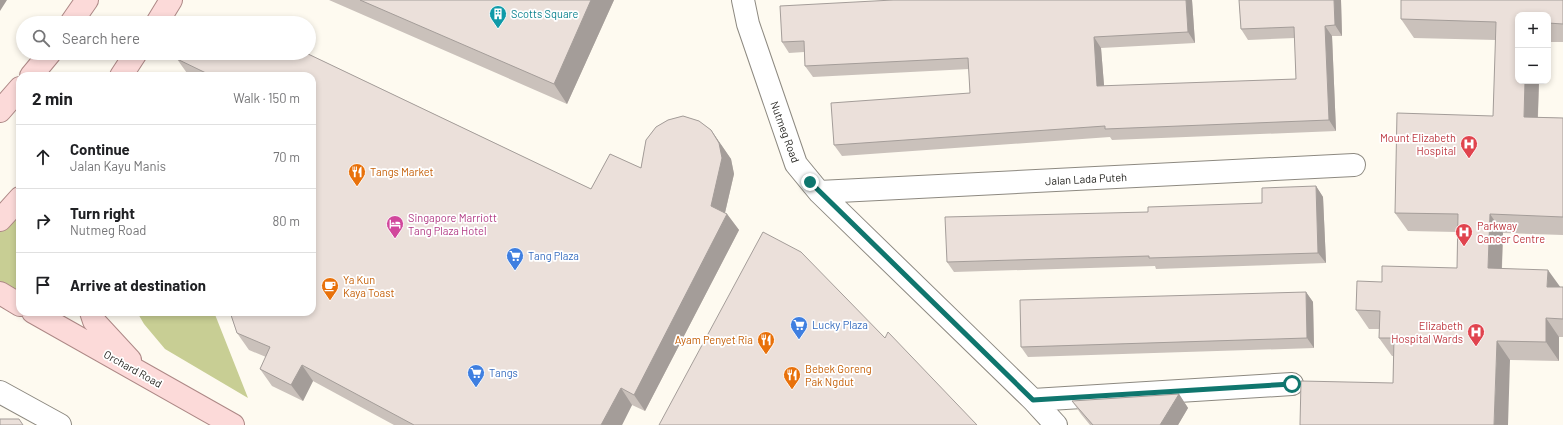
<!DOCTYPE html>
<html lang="en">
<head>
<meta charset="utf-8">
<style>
	:root { --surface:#fff; --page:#f6f6f6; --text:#202124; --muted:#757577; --line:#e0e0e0 }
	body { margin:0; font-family:Barlow,sans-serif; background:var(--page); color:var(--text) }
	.controls { position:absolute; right:12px; top:12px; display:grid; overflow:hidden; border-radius:8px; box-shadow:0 2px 6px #0003 }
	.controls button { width:36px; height:36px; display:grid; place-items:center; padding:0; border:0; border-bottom:1px solid var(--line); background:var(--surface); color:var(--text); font:20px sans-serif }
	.stop { position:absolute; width:12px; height:12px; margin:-9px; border:3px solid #0f766e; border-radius:50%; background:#fff }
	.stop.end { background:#0f766e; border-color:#fff; box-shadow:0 1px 4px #0008 }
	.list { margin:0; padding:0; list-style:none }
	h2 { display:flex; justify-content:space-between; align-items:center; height:52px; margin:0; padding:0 16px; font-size:17px }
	h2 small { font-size:13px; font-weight:400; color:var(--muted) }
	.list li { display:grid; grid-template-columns:26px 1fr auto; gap:12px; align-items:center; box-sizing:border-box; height:64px; padding:0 16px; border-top:1px solid var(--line) }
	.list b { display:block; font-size:15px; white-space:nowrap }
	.list p { margin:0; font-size:13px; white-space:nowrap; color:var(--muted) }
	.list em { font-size:13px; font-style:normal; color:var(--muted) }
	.icon { flex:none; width:22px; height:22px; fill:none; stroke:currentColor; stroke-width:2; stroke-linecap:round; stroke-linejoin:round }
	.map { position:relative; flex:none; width:1563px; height:425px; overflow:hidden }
	.search { position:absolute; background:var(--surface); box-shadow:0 2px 6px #0003; left:16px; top:16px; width:300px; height:44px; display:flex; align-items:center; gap:10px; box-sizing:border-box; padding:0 14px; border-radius:22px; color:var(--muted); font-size:15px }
	.panel { position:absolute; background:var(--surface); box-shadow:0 2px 6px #0003; left:16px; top:72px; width:300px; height:244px; border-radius:12px }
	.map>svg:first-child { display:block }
	.green { fill:#c8ce94 }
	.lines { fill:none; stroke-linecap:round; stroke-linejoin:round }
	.minor-casing { stroke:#8d8980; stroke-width:24 }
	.major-casing { stroke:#ad8886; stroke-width:24 }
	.minor { stroke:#fff; stroke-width:22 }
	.major { stroke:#fcdad9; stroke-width:22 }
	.wall { fill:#cac1bb }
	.shaded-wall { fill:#a49d99 }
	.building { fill:#ebe0da; stroke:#a49d99 }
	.route { stroke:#0f766e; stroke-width:5 }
	.labels { text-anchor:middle; stroke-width:3.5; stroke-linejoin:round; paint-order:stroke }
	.culture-label { font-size:11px; fill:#0d838f; stroke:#fff; text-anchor:start }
	.street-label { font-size:11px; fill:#1e1d19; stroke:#fff }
	.health-label { font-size:11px; fill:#be3a42; stroke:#fff; text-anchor:end }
	.food-label { font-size:11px; fill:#c56008; stroke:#fff; text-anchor:start }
	.hotel-label { font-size:11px; fill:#b23c85; stroke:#fff; text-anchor:start }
	.shop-label { font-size:11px; fill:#366cbe; stroke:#fff; text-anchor:start }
</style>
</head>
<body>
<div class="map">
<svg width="1563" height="425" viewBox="0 0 1563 425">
	<rect width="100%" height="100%" fill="#fefaf0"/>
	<path class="green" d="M20 198V305L0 293V220Z
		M137 312H214L248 398 165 349 144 324Z"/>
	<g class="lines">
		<defs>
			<path id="minor" d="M743 0 748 24 796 164 819 192 1033 400 1056 425
				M819 192 1354 165
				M0 392 60 425
				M1033 400 1292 384"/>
			<path id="major" d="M71 23 87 0
				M157 23 171 0
				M31 76 50 53
				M121 76 136 53
				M0 111 20 88
				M0 220 20 198
				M0 293 20 305
				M33 312 233 425
				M91 312 94 321 130 360"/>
		</defs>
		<use href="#minor" class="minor-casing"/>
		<use href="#major" class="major-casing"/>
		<use href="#minor" class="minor"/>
		<use href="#major" class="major"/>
	</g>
	<path class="wall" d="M329 0H614L567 104Z
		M893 0H1192L1195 43 1101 48 1104 86 1296 79 1295 38 1248 40 1241 29 1239 0H1341L1342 36H1332L1336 131 1112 140 1110 137 842 156 834 145 970 93 969 69 813 77 805 66 804 52 789 53 782 42Z
		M1563 0V42H1548V15H1518V81H1539L1538 117 1563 118V235L1503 233 1502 269 1560 287H1563V337H1559V361L1510 360 1393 383V356H1392L1379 338 1380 329H1369L1356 310 1382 282 1457 268V232L1408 231 1395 213 1493 116 1496 40 1414 38 1401 19Z
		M180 53H306L591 189 610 154 641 168 646 140 656 127 668 120 683 116 699 121 711 130 731 159 734 174 725 213 727 214 739 230 645 411 632 405 622 425H394L313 381 303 401 272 386 260 369 266 357 249 350 237 333 230 312H312V76H189L177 59Z
		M1316 186 1323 197 1326 263 1156 269 1155 266 954 272 947 262 1148 212 1262 203Z
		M1306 292 1313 302 1314 348 1028 357 1021 347Z
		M1179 394 1188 408 1178 425H1090L1081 414 1072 401Z"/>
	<path class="shaded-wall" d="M0 0H7L0 11Z
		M591 0H614L567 104 554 84Z
		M1186 0H1192L1195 43 1188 32Z
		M1334 0H1341L1342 36 1335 25Z
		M1325 26 1332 36 1336 131 1329 120Z
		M1094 37 1101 48 1105 97 1097 86Z
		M1525 81H1539L1537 136 1524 117Z
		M711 130 731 159 734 174 723 221 727 214 739 230 645 411 634 395 711 206Z
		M1316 186 1323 197 1326 263 1318 253Z
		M1490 214 1503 233 1501 287 1488 268Z
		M1548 270 1561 288 1547 287Z
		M1306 292 1313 302 1314 348 1307 338Z
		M1546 318 1559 337V361L1546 342Z
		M1497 341 1510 360 1508 425H1494Z
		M302 365 313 381 303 401 291 385Z
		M621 388 632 405 622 425H601Z
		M1179 394 1188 408 1178 425H1160Z"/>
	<path class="building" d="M360 0H591L554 84Z
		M893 0H1186L1188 32 1094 37 1097 86 1296 79 1294 27 1241 29 1239 0H1334L1335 25 1325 26 1329 120 1105 129V126L834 145 831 103 970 93 968 58 805 66 804 41 782 42 780 6Z
		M1401 0H1563V24L1548 23V15H1518V81H1525L1524 117 1563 118V217L1490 214 1488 268 1548 270 1547 287H1563V319L1546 318V342L1497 341 1494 425H1300L1301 381 1393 383 1394 338H1379L1380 311 1356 310 1357 281 1382 282V266L1457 268 1458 214 1395 213 1397 113 1493 116 1496 22 1401 19Z
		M233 18 243 23H231Z
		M180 53H306L591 189 610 154 641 168 646 140 656 127 668 120 683 116 699 121 711 130 719 143 722 158 711 206 727 214 634 395 621 388 601 425H414L302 365 291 385 260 369 270 347 237 333 230 312H312V76H204L206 73 177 59Z
		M1316 186 1318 253 1149 258V256L947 262 945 217 1148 212V207L1262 203V188Z
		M763 232 801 252 885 338 888 332 977 425H659Z
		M1306 292 1307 338 1021 347 1020 300Z
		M1179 394 1160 425H1093L1072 401Z
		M0 419H19L23 425H0Z"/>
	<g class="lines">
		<path class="route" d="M810 182 1033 400 1292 384"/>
	</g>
	<defs>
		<symbol id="building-pin" viewBox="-11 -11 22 30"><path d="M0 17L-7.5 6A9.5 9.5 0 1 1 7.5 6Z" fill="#0f9aa8" stroke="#fff"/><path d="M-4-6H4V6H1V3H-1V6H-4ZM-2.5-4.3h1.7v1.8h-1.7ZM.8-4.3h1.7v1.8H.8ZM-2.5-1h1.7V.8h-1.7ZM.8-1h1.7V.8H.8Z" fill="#fff"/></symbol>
		<symbol id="hospital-pin" viewBox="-11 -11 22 30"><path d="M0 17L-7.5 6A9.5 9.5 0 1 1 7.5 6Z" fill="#e0444e" stroke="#fff"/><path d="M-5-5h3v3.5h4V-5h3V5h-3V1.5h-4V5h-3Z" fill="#fff"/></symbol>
		<symbol id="restaurant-pin" viewBox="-11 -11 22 30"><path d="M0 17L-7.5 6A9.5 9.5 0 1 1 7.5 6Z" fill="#e8710a" stroke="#fff"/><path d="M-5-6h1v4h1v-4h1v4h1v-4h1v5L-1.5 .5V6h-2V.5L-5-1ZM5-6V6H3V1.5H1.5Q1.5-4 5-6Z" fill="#fff"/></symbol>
		<symbol id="hotel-pin" viewBox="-11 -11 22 30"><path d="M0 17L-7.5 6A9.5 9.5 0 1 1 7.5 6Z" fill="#d1479c" stroke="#fff"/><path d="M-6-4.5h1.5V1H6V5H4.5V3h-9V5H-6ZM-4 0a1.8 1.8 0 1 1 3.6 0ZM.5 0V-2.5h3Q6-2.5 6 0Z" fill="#fff"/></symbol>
		<symbol id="supermarket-pin" viewBox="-11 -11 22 30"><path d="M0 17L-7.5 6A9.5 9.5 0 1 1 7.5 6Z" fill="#3f7fe0" stroke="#fff"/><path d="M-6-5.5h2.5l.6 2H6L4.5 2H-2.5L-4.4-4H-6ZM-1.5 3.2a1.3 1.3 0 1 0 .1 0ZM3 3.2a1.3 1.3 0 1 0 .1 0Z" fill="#fff"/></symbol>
		<symbol id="cafe-pin" viewBox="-11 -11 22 30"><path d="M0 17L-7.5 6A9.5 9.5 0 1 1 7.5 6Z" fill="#e8710a" stroke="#fff"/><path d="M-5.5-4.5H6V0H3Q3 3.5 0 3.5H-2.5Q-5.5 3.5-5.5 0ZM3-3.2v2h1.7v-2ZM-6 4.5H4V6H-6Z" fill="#fff"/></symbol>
	</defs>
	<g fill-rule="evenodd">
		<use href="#building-pin" x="488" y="4" width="20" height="27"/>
		<use href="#hospital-pin" x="1459" y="134" width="20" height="27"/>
		<use href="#restaurant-pin" x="347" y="162" width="20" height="27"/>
		<use href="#hotel-pin" x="385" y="214" width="20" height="27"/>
		<use href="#hospital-pin" x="1454" y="222" width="20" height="27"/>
		<use href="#supermarket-pin" x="505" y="246" width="20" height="27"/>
		<use href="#cafe-pin" x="320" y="276" width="20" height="27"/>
		<use href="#supermarket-pin" x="789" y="315" width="20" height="27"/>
		<use href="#hospital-pin" x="1466" y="322" width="20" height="27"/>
		<use href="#restaurant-pin" x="756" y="330" width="20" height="27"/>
		<use href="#supermarket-pin" x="466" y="363" width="20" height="27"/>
		<use href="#restaurant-pin" x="782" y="365" width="20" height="27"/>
	</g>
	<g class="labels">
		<g class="culture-label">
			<text x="511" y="18">Scotts Square</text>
		</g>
		<g class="street-label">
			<text transform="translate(785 132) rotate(70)" y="4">Nutmeg Road</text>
			<text transform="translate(1086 179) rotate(-3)" y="4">Jalan Lada Puteh</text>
			<text transform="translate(133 369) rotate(29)" y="4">Orchard Road</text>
		</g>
		<g class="health-label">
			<text x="1456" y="142">Mount Elizabeth<tspan x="1456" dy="13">Hospital</tspan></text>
			<text x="1477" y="230" text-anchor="start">Parkway<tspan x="1477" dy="13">Cancer Centre</tspan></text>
			<text x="1463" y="330">Elizabeth<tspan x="1463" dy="13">Hospital Wards</tspan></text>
		</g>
		<g class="food-label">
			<text x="370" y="176">Tangs Market</text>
			<text x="343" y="284">Ya Kun<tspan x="343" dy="13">Kaya Toast</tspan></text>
			<text x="753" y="344" text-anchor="end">Ayam Penyet Ria</text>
			<text x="805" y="373">Bebek Goreng<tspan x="805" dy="13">Pak Ngdut</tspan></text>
		</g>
		<g class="hotel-label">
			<text x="408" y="222">Singapore Marriott<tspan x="408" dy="13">Tang Plaza Hotel</tspan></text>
		</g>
		<g class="shop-label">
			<text x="528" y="260">Tang Plaza</text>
			<text x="812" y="329">Lucky Plaza</text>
			<text x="489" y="377">Tangs</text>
		</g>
	</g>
</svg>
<div class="controls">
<button>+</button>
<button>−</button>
</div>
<div class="stop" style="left:1292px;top:384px"></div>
<div class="stop end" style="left:810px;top:182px"></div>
<div class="search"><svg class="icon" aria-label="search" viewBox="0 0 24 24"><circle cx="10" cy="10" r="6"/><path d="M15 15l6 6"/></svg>Search here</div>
<section class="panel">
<h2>2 min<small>Walk · 150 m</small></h2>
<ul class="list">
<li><svg class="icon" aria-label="ahead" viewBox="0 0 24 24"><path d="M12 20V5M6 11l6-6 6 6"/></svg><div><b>Continue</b><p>Jalan Kayu Manis</p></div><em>70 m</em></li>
<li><svg class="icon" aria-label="right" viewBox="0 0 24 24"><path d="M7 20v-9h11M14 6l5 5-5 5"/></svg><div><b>Turn right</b><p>Nutmeg Road</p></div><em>80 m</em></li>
<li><svg class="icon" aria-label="arrive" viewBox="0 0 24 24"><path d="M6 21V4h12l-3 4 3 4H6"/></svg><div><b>Arrive at destination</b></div></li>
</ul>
</section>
</div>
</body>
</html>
